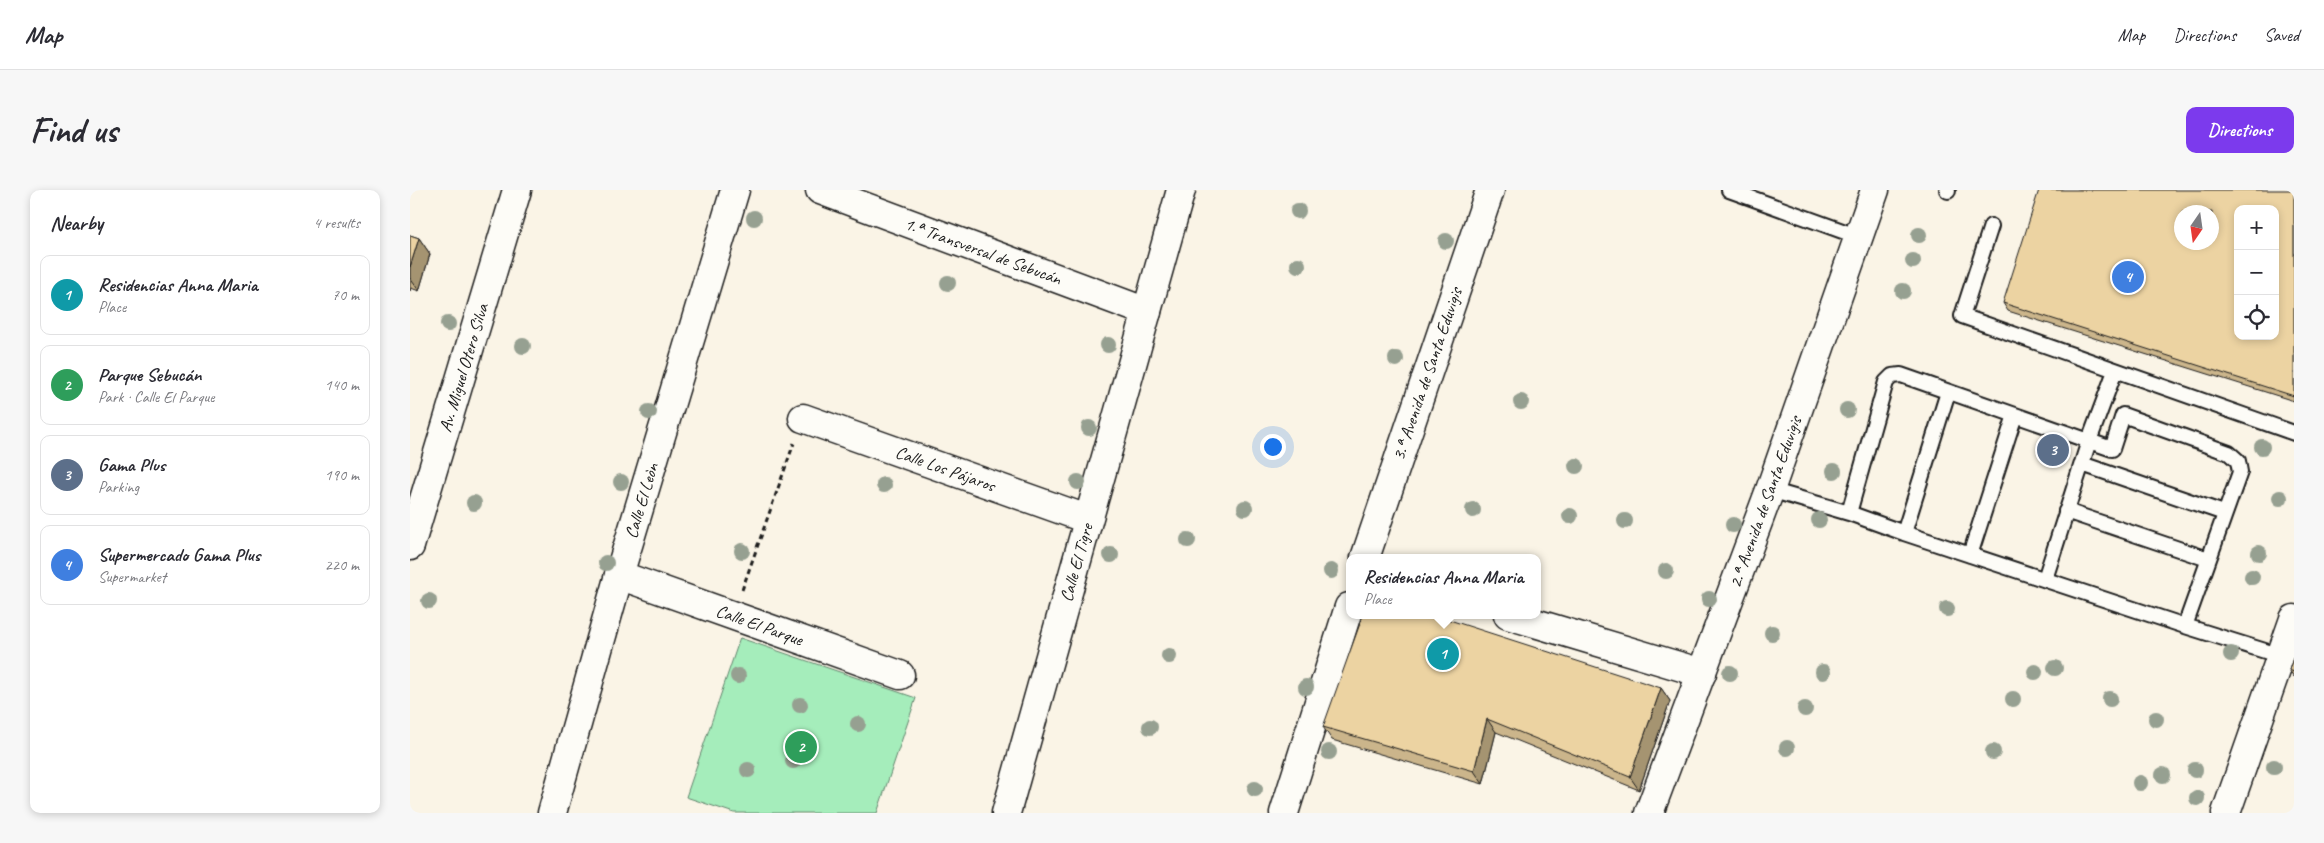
<!DOCTYPE html>
<html lang="en">
<head>
<meta charset="utf-8">
<style>
	:root { --surface:#fff; --page:#f7f7f7; --text:#2b2b33; --muted:#7c7c81; --line:#e1e1e2; --accent:#7c3aed }
	body { margin:0; font-family:Caveat,sans-serif; background:var(--page); color:var(--text) }
	.controls { position:absolute; right:15px; top:15px; display:grid; overflow:hidden; border-radius:10px; box-shadow:0 2px 8px #0003 }
	.controls button { width:45px; height:45px; display:grid; place-items:center; padding:0; border:0; border-bottom:1px solid var(--line); background:var(--surface); color:var(--text); font:25px sans-serif }
	.compass { position:absolute; left:1764px; top:15px; width:45px; height:45px; border-radius:50%; background:var(--surface); box-shadow:0 2px 8px #0003; rotate:193deg }
	.you { position:absolute; left:862px; top:256px; width:18px; height:18px; margin:-12px; border:4px solid #fff; border-radius:50%; background:#1a73e8; box-shadow:0 0 0 8px #1a73e833 }
	.badge { display:grid; place-items:center; width:32px; height:32px; border-radius:50%; background:var(--accent); color:#fff; font-size:16px; font-weight:700 }
	.pin { position:absolute; translate:-50% -50%; border:2px solid #fff; box-shadow:0 1px 5px #0006 }
	.popup { position:absolute; left:936px; top:364px; width:195px; height:65px; box-sizing:border-box; display:grid; place-content:center; border-radius:10px; background:var(--surface); filter:drop-shadow(0 1px 4px #0005); font-size:16px; white-space:nowrap; color:var(--muted) }
	.popup b { font-size:19px; color:var(--text) }
	.popup::after { content:''; position:absolute; left:50%; top:100%; margin-left:-10px; border:10px solid transparent; border-top-color:var(--surface) }
	.list { margin:0; padding:0; list-style:none }
	h2 { display:flex; justify-content:space-between; align-items:center; height:65px; margin:0; padding:0 20px; font-size:21px }
	h2 small { font-size:16px; font-weight:400; color:var(--muted) }
	.list li { display:grid; grid-template-columns:32px 1fr auto; gap:15px; align-items:center; box-sizing:border-box; height:80px; margin:0 10px 10px; padding:0 10px; border:1px solid var(--line); border-radius:10px }
	.list b { display:block; font-size:19px; white-space:nowrap }
	.list p { margin:0; font-size:16px; white-space:nowrap; color:var(--muted) }
	.list em { font-size:16px; font-style:normal; color:var(--muted) }
	.icon { flex:none; width:28px; height:28px; fill:none; stroke:currentColor; stroke-width:2; stroke-linecap:round; stroke-linejoin:round }
	.map { position:relative; flex:none; width:1884px; height:623px; overflow:hidden; border-radius:10px }
	header { display:flex; align-items:center; gap:30px; box-sizing:border-box; height:70px; padding:0 25px; background:var(--surface); border-bottom:1px solid var(--line) }
	header strong { font-size:24px }
	nav { display:flex; gap:28px; margin-inline-start:auto; font-size:18px }
	.intro { display:flex; align-items:center; justify-content:space-between; box-sizing:border-box; height:120px; padding:0 30px }
	h1 { margin:0; font-size:35px }
	.button { padding:12px 22px; border-radius:10px; background:var(--accent); color:#fff; font-size:18px; font-weight:700 }
	main { display:flex; gap:30px; padding:0 30px }
	aside { flex:1; background:var(--surface); border-radius:10px; box-shadow:0 2px 8px #0003 }
	.map>svg:first-child { display:block }
	.green { fill:#a5edbb; stroke:#60846c }
	.lines { fill:none; stroke-linecap:round; stroke-linejoin:round }
	.lane-casing { stroke:#1c1c1c; stroke-width:18 }
	.street-casing { stroke:#1c1c1c; stroke-width:31 }
	.path { stroke:#1c1c1c; stroke-width:3; stroke-dasharray:5 4; stroke-linecap:butt }
	.lane { stroke:#fdfcf7; stroke-width:14 }
	.street { stroke:#fdfcf7; stroke-width:28 }
	.tree { fill:#96a091 }
	.wall { fill:#cbb58b; stroke:#1c1c1c }
	.shaded-wall { fill:#a59471; stroke:#1c1c1c }
	.building { fill:#ecd3a2; stroke:#1c1c1c; fill-rule:evenodd }
	.labels { text-anchor:middle; stroke-width:5; stroke-linejoin:round; paint-order:stroke }
	.street-label { font-size:18px; fill:#1c1c1c; stroke:#fdfcf7 }
</style>
</head>
<body>
<header>
<strong>Map</strong>
<nav><a>Map</a><a>Directions</a><a>Saved</a></nav>
</header>
<div class="intro"><h1>Find us</h1><a class="button">Directions</a></div>
<main>
<aside>
<h2>Nearby<small>4 results</small></h2>
<ul class="list">
<li><span class="badge" style="background:#0f9aa8">1</span><div><b>Residencias Anna Maria</b><p>Place</p></div><em>70 m</em></li>
<li><span class="badge" style="background:#2e9e5b">2</span><div><b>Parque Sebucán</b><p>Park · Calle El Parque</p></div><em>140 m</em></li>
<li><span class="badge" style="background:#5c6f8a">3</span><div><b>Gama Plus</b><p>Parking</p></div><em>190 m</em></li>
<li><span class="badge" style="background:#3f7fe0">4</span><div><b>Supermercado Gama Plus</b><p>Supermarket</p></div><em>220 m</em></li>
</ul>
</aside>
<div class="map">
<svg width="1884" height="623" viewBox="0 0 1884 623">
	<rect width="100%" height="100%" fill="#faf4e6"/>
	<filter id="ink" filterUnits="userSpaceOnUse"><feTurbulence type="fractalNoise" baseFrequency=".02" numOctaves="2"/><feDisplacementMap in="SourceGraphic" scale="10" xChannelSelector="R" yChannelSelector="G"/><feConvolveMatrix kernelMatrix="1 2 1 2 8 2 1 2 1" color-interpolation-filters="sRGB"/></filter>
	<g filter="url(#ink)">
		<path class="green" d="M330 448 506 508 467 623H324L276 607Z"/>
		<g class="lines">
			<defs>
				<path id="lane" d="M1319 0 1449 47
					M1537 0 1538 1
					M1581 36 1552 126 1884 243
					M1672 274 1814 323
					M1360 300 1439 323 1494 343 1775 436 1830 282 1828 271 1819 263 1713 225 1702 259 1491 185 1482 186 1476 192 1439 323
					M1656 321 1798 369
					M1494 343 1538 202
					M1560 365 1605 225
					M1635 389 1679 251 1705 181
					M1775 436 1871 466"/>
				<g id="street">
					<path d="M410 0 737 122"/>
					<path id="s1" d="M393 228 677 329"/>
					<path id="s2" d="M0 356 107 0"/>
					<path d="M955 368 1080 0"/>
					<path id="s3" d="M209 385 490 485"/>
					<path d="M1098 425 1292 483"/>
					<path id="s4" d="M142 623 209 385 325 0"/>
					<path id="s5" d="M596 623 771 0"/>
					<path d="M874 623 939 417"/>
					<path d="M1239 623 1360 300 1465 0"/>
					<path d="M1816 623 1884 429"/>
				</g>
			</defs>
			<use href="#lane" class="lane-casing"/>
			<use href="#street" class="street-casing"/>
			<path class="path" d="M332 400 384 253"/>
			<use href="#lane" class="lane"/>
			<use href="#street" class="street"/>
		</g>
		<g class="tree">
			<circle cx="888" cy="21" r="8"/>
			<circle cx="344" cy="28" r="8"/>
			<circle cx="1509" cy="45" r="8"/>
			<circle cx="1036" cy="51" r="8"/>
			<circle cx="1503" cy="71" r="8"/>
			<circle cx="888" cy="75" r="8"/>
			<circle cx="538" cy="93" r="8"/>
			<circle cx="1493" cy="101" r="8"/>
			<circle cx="38" cy="134" r="8"/>
			<circle cx="698" cy="155" r="8"/>
			<circle cx="113" cy="156" r="8"/>
			<circle cx="986" cy="169" r="8"/>
			<circle cx="1111" cy="212" r="8"/>
			<circle cx="1437" cy="220" r="8"/>
			<circle cx="239" cy="222" r="8"/>
			<circle cx="679" cy="238" r="8"/>
			<circle cx="1852" cy="257" r="8"/>
			<circle cx="1166" cy="276" r="8"/>
			<circle cx="1424" cy="281" r="8"/>
			<circle cx="211" cy="292" r="8"/>
			<circle cx="668" cy="292" r="8"/>
			<circle cx="474" cy="295" r="8"/>
			<circle cx="1870" cy="308" r="8"/>
			<circle cx="64" cy="313" r="8"/>
			<circle cx="835" cy="318" r="8"/>
			<circle cx="1063" cy="320" r="8"/>
			<circle cx="1160" cy="326" r="8"/>
			<circle cx="1409" cy="330" r="8"/>
			<circle cx="1215" cy="331" r="8"/>
			<circle cx="1323" cy="335" r="8"/>
			<circle cx="778" cy="350" r="8"/>
			<circle cx="332" cy="361" r="8"/>
			<circle cx="1849" cy="363" r="8"/>
			<circle cx="701" cy="365" r="8"/>
			<circle cx="196" cy="373" r="8"/>
			<circle cx="921" cy="381" r="8"/>
			<circle cx="1256" cy="381" r="8"/>
			<circle cx="1842" cy="387" r="8"/>
			<circle cx="1299" cy="409" r="8"/>
			<circle cx="19" cy="411" r="8"/>
			<circle cx="1537" cy="419" r="8"/>
			<circle cx="1362" cy="443" r="8"/>
			<circle cx="1821" cy="464" r="8"/>
			<circle cx="759" cy="466" r="8"/>
			<circle cx="1645" cy="478" r="8"/>
			<circle cx="1413" cy="482" r="8"/>
			<circle cx="1625" cy="482" r="8"/>
			<circle cx="1320" cy="483" r="8"/>
			<circle cx="328" cy="486" r="8"/>
			<circle cx="896" cy="497" r="8"/>
			<circle cx="1603" cy="509" r="8"/>
			<circle cx="1700" cy="509" r="8"/>
			<circle cx="390" cy="515" r="8"/>
			<circle cx="1395" cy="519" r="8"/>
			<circle cx="1746" cy="529" r="8"/>
			<circle cx="448" cy="534" r="8"/>
			<circle cx="740" cy="537" r="8"/>
			<circle cx="1377" cy="558" r="8"/>
			<circle cx="919" cy="562" r="8"/>
			<circle cx="1583" cy="562" r="8"/>
			<circle cx="383" cy="571" r="8"/>
			<circle cx="1864" cy="577" r="8"/>
			<circle cx="338" cy="580" r="8"/>
			<circle cx="1785" cy="580" r="8"/>
			<circle cx="1753" cy="585" r="8"/>
			<circle cx="1730" cy="593" r="8"/>
			<circle cx="845" cy="599" r="8"/>
			<circle cx="1787" cy="608" r="8"/>
		</g>
		<path class="wall" d="M1884 0V211L1598 121 1593 113Z
			M0 45 9 48 20 64 9 101 1 98 0 101Z
			M1884 465V487L1879 480Z
			M1251 498 1260 511 1229 600 1086 542 1073 594 922 550 913 537Z"/>
		<path class="shaded-wall" d="M9 48 20 64 9 101 0 88V77Z
			M1251 498 1260 511 1229 600 1220 587Z
			M1077 529 1086 542 1073 594 1064 581Z"/>
		<path class="building" d="M1629 0H1884V206L1593 113ZM1828 19H1865V146H1828ZM1772 22H1802V52H1772Z
			M0 45 9 48 0 77Z
			M953 425H1024L1251 498 1220 587 1077 529 1064 581 913 537Z
			M1884 465V482L1879 480Z"/>
	</g>
	<g class="labels">
		<g class="street-label">
			<text transform="translate(573 61) rotate(20)" y="6">1.ª Transversal de Sebucán</text>
			<text dy="6" stroke="none"><textPath href="#s2" startOffset="186">Av. Miguel Otero Silva</textPath></text>
			<text transform="translate(1017 184) rotate(-71)" y="6">3.ª Avenida de Santa Eduvigis</text>
			<text dy="6" stroke="none"><textPath href="#s1" startOffset="151">Calle Los Pájaros</textPath></text>
			<text dy="6" stroke="none"><textPath href="#s4" startOffset="325">Calle El Leòn</textPath></text>
			<text transform="translate(1355 312) rotate(-70)" y="6">2.ª Avenida de Santa Eduvigis</text>
			<text dy="6" stroke="none"><textPath href="#s5" startOffset="260">Calle El Tigre</textPath></text>
			<text dy="6" stroke="none"><textPath href="#s3" startOffset="149">Calle El Parque</textPath></text>
		</g>
	</g>
</svg>
<div class="controls">
<button>+</button>
<button>−</button>
<button><svg class="icon" aria-label="locate" viewBox="0 0 24 24"><circle cx="12" cy="12" r="6"/><path d="M12 2v4M12 18v4M2 12h4M18 12h4"/></svg></button>
</div>
<svg class="compass" viewBox="-18 -18 36 36"><path d="M0-13l5 13h-10z" fill="#e53935"/><path d="M0 13l5-13h-10z" fill="#7c7c81"/></svg>
<div class="you"></div>
<div class="pin badge" style="left:1033px;top:464px;background:#0f9aa8">1</div>
<div class="popup"><b>Residencias Anna Maria</b>Place</div>
<div class="pin badge" style="left:391px;top:557px;background:#2e9e5b">2</div>
<div class="pin badge" style="left:1643px;top:260px;background:#5c6f8a">3</div>
<div class="pin badge" style="left:1718px;top:87px;background:#3f7fe0">4</div>
</div>
</main>
</body>
</html>
